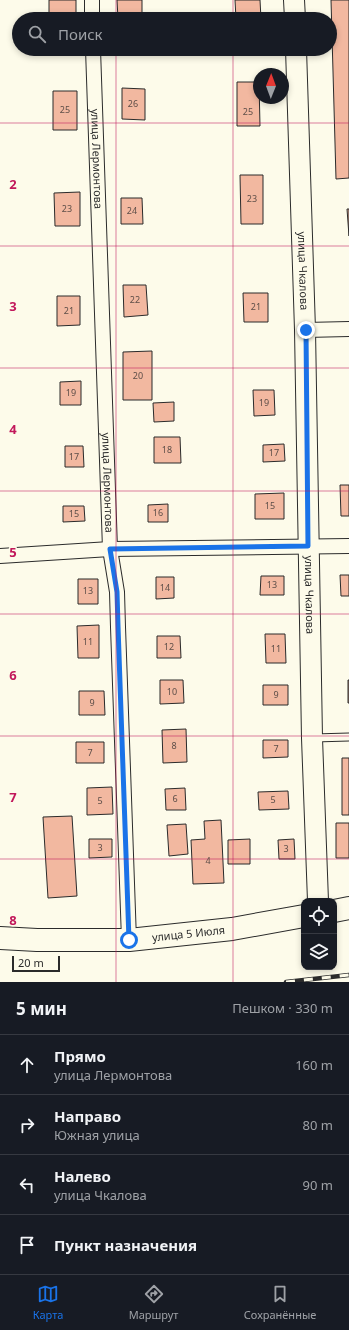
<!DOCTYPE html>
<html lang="ru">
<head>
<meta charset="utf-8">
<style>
	:root { --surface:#171b24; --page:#20242c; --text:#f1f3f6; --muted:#9ea1a6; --line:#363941; --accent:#1a73e8 }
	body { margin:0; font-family:"Noto Sans",sans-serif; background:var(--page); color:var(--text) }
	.controls { position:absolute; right:12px; bottom:12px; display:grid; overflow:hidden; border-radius:8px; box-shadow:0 2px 6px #0003 }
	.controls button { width:36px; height:36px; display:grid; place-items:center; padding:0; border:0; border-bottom:1px solid var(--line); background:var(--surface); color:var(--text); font:20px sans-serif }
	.compass { position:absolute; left:253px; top:68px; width:36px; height:36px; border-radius:50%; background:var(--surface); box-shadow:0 2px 6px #0003; rotate:1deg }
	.scale { position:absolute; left:12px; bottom:10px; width:48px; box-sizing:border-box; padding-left:4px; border:2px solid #2b2b2b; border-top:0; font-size:11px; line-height:14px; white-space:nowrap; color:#2b2b2b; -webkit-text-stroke:3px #fdfbea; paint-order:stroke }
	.stop { position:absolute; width:12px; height:12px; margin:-9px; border:3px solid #1a73e8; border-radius:50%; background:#fff }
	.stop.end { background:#1a73e8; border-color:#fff; box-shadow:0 1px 4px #0008 }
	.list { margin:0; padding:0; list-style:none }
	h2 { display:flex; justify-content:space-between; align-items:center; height:52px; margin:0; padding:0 16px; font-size:17px }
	h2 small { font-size:13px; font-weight:400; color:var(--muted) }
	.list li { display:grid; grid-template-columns:26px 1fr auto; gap:12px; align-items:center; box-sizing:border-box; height:60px; padding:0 16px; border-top:1px solid var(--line) }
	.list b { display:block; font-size:15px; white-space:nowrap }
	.list p { margin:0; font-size:13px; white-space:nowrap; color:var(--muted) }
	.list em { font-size:13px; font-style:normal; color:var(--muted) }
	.icon { flex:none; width:22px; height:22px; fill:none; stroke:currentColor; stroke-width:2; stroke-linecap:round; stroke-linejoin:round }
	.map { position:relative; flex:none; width:349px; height:982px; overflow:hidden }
	.search { position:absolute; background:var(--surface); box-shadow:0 2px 6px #0003; left:12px; right:12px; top:12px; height:44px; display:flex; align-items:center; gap:10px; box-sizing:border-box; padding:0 14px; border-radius:22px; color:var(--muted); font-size:15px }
	.sheet { height:292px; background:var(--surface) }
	nav { display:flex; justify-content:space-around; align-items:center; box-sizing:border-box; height:56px; border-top:1px solid var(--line); background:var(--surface); font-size:11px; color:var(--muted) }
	nav a { display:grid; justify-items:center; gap:2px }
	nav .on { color:var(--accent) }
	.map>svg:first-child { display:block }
	.building { fill:#f2b8a0; stroke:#2b2b2b }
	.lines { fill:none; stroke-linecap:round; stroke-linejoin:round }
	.lane-casing { stroke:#2b2b2b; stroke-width:9 }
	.street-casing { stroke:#2b2b2b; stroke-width:16 }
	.secondary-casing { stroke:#2b2b2b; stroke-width:22 }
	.highway-casing { stroke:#2b2b2b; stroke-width:24 }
	.lane { stroke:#fdfbea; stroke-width:7 }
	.street { stroke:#fdfbea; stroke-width:14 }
	.secondary { stroke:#fdfbea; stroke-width:20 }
	.highway { stroke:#fdfbea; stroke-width:22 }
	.rail-casing { stroke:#2b2b2b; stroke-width:4.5 }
	.rail { stroke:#fdfbea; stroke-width:3; stroke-dasharray:9; stroke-linecap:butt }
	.route { stroke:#1a73e8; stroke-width:5 }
	.grid { fill:none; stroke:#c2185b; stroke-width:1; stroke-opacity:0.55 }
	.labels { text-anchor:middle; stroke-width:3; stroke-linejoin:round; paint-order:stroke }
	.number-label { font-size:9px; fill:#5d4e48 }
	.street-label { font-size:11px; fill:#2b2b2b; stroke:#fdfbea }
	.grid-label { font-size:13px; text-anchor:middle; font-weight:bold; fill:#c2185b; stroke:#fdfbea; stroke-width:3; stroke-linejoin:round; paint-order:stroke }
</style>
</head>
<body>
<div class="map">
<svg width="349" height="982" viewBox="0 0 349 982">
	<rect width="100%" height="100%" fill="#fdfbea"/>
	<path class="building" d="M49 0H76V19H49Z
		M117 0H142V19H118Z
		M235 0H260L261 19H236Z
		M331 0H349V178L336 179Z
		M237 82H259L260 126H237Z
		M122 88 145 89V120L122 119Z
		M53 91H77V130H53Z
		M240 175H263V224H241Z
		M80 192V226H55L54 193Z
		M121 198H142L143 224H121Z
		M347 209H349V236Z
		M123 285H146L148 315 124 317Z
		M243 293H268V322H244Z
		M57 296H80V325L57 326Z
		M152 351V400H123V352Z
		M81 381V405H60V382Z
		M253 390H274L275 415 254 416Z
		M174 402V421L154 422 153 403Z
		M154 437H180L181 463H154Z
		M284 444 285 461 263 462V445Z
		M65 446H83L84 467H65Z
		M340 485H349V516H341Z
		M284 493V519H255V494Z
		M168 504V522H148V505Z
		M63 506H84L85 521 63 522Z
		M340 575H349V596H341Z
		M261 576H284V595H260Z
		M156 577H174V598L156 599Z
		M78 579H98V604H78Z
		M99 625V658H78L77 626Z
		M265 634H285L286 663H266Z
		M157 636H180L181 658H157Z
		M160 680H183L184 703 160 704Z
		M348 680H349V703H348Z
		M263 685H288V705H263Z
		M79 691H104L105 715H79Z
		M186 729 187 762 163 763 162 730Z
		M263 740H288V757L263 758Z
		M76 742H104V763H76Z
		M342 758H349V815H342Z
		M112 787 113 814 87 815V788Z
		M185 788 186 810H166L165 789Z
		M288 791 289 809 259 810 258 792Z
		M72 816 77 896 48 898 43 817Z
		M221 820 224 883 193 884 191 840 205 839 204 821Z
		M336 823H349V858H336Z
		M186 824 188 854 169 856 167 825Z
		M89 839H112V857L89 858Z
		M250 839V864H228V840Z
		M294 839 295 859H279L278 840Z"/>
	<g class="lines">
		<defs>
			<path id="lane" d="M314 738 349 737"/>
			<g id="street">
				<path d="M92 0V19"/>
				<path id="s1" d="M93 49 110 549 117 592 118 627 129 940"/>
				<path d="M305 330 349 329"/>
				<path d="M0 556 110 549 349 546"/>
			</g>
			<g id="secondary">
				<path d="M294 0 295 19"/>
				<path id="s2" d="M296 49 305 330 312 738 318 901"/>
			</g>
			<g id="highway">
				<path d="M334 911 349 908"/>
				<path id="s3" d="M0 938 37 940H129L232 929 304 916"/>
			</g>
		</defs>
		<use href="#lane" class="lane-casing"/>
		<use href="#street" class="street-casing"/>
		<use href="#secondary" class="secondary-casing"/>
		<use href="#highway" class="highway-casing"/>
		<use href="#lane" class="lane"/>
		<use href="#street" class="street"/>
		<use href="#secondary" class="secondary"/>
		<use href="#highway" class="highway"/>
		<defs>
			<path id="rail" d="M286 982 349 975"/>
		</defs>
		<use href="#rail" class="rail-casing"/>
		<use href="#rail" class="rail"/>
	</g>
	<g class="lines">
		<path class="route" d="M129 940 118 626 117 592 110 549 308 546 306 330"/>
	</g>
	<path class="grid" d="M116 0V19M233 0V19M116 49V982M233 49V982M0 123H349M0 246H349M0 368H349M0 491H349M0 614H349M0 736H349M0 859H349"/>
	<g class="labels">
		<g class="number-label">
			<text x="133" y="107">26</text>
			<text x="65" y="113">25</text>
			<text x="248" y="115">25</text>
			<text x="252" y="202">23</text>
			<text x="67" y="212">23</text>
			<text x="132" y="214">24</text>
			<text x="135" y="303">22</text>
			<text x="256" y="310">21</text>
			<text x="69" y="314">21</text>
			<text x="138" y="379">20</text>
			<text x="71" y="396">19</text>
			<text x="264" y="406">19</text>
			<text x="167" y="453">18</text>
			<text x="274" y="456">17</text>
			<text x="74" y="460">17</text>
			<text x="270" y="509">15</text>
			<text x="158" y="516">16</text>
			<text x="74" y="517">15</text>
			<text x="272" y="588">13</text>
			<text x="165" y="591">14</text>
			<text x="88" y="594">13</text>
			<text x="88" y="645">11</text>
			<text x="169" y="650">12</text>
			<text x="276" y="652">11</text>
			<text x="172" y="695">10</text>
			<text x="276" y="698">9</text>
			<text x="92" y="706">9</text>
			<text x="174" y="749">8</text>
			<text x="276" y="752">7</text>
			<text x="90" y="756">7</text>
			<text x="175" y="802">6</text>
			<text x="273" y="803">5</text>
			<text x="100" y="804">5</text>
			<text x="100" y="851">3</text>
			<text x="286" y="852">3</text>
			<text x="208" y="864">4</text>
		</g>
		<g class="street-label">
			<text dy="4" stroke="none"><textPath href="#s1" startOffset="110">улица Лермонтова</textPath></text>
			<text dy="4" stroke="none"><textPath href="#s2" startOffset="222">улица Чкалова</textPath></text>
			<text dy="4" stroke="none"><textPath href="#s1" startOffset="434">улица Лермонтова</textPath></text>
			<text dy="4" stroke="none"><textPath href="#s2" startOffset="546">улица Чкалова</textPath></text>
			<text dy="4" stroke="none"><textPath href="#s3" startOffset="189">улица 5 Июля</textPath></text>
		</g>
	</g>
	<g class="grid-label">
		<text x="13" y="189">2</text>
		<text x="13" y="311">3</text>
		<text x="13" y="434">4</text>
		<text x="13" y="557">5</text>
		<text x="13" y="680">6</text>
		<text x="13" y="802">7</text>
		<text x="13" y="925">8</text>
	</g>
</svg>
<div class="controls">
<button><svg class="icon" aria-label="locate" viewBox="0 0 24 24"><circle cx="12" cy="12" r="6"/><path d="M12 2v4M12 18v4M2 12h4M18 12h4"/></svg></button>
<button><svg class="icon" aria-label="layers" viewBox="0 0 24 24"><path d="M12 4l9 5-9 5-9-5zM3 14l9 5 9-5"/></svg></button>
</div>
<svg class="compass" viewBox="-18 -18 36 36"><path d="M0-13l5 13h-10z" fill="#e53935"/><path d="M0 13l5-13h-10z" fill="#9ea1a6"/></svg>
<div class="scale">20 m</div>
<div class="stop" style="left:129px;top:940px"></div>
<div class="stop end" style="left:306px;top:330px"></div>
<div class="search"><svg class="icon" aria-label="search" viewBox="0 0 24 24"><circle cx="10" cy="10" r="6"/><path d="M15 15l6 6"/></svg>Поиск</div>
</div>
<section class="sheet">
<h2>5 мин<small>Пешком · 330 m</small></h2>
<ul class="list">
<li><svg class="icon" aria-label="ahead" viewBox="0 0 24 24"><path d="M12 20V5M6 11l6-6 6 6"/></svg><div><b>Прямо</b><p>улица Лермонтова</p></div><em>160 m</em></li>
<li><svg class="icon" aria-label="right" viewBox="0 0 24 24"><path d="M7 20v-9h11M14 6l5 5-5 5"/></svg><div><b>Направо</b><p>Южная улица</p></div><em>80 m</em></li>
<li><svg class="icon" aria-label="left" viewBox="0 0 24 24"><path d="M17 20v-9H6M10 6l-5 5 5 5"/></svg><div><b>Налево</b><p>улица Чкалова</p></div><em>90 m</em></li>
<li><svg class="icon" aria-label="arrive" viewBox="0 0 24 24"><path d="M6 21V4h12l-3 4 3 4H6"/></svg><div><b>Пункт назначения</b></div></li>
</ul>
</section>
<nav>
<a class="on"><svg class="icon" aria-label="map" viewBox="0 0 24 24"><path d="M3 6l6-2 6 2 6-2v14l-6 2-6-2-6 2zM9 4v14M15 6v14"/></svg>Карта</a>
<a><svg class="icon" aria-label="directions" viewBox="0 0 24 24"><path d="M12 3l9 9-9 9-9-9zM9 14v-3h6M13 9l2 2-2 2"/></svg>Маршрут</a>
<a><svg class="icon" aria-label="saved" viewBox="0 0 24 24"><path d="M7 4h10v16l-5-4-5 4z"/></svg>Сохранённые</a>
</nav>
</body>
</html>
